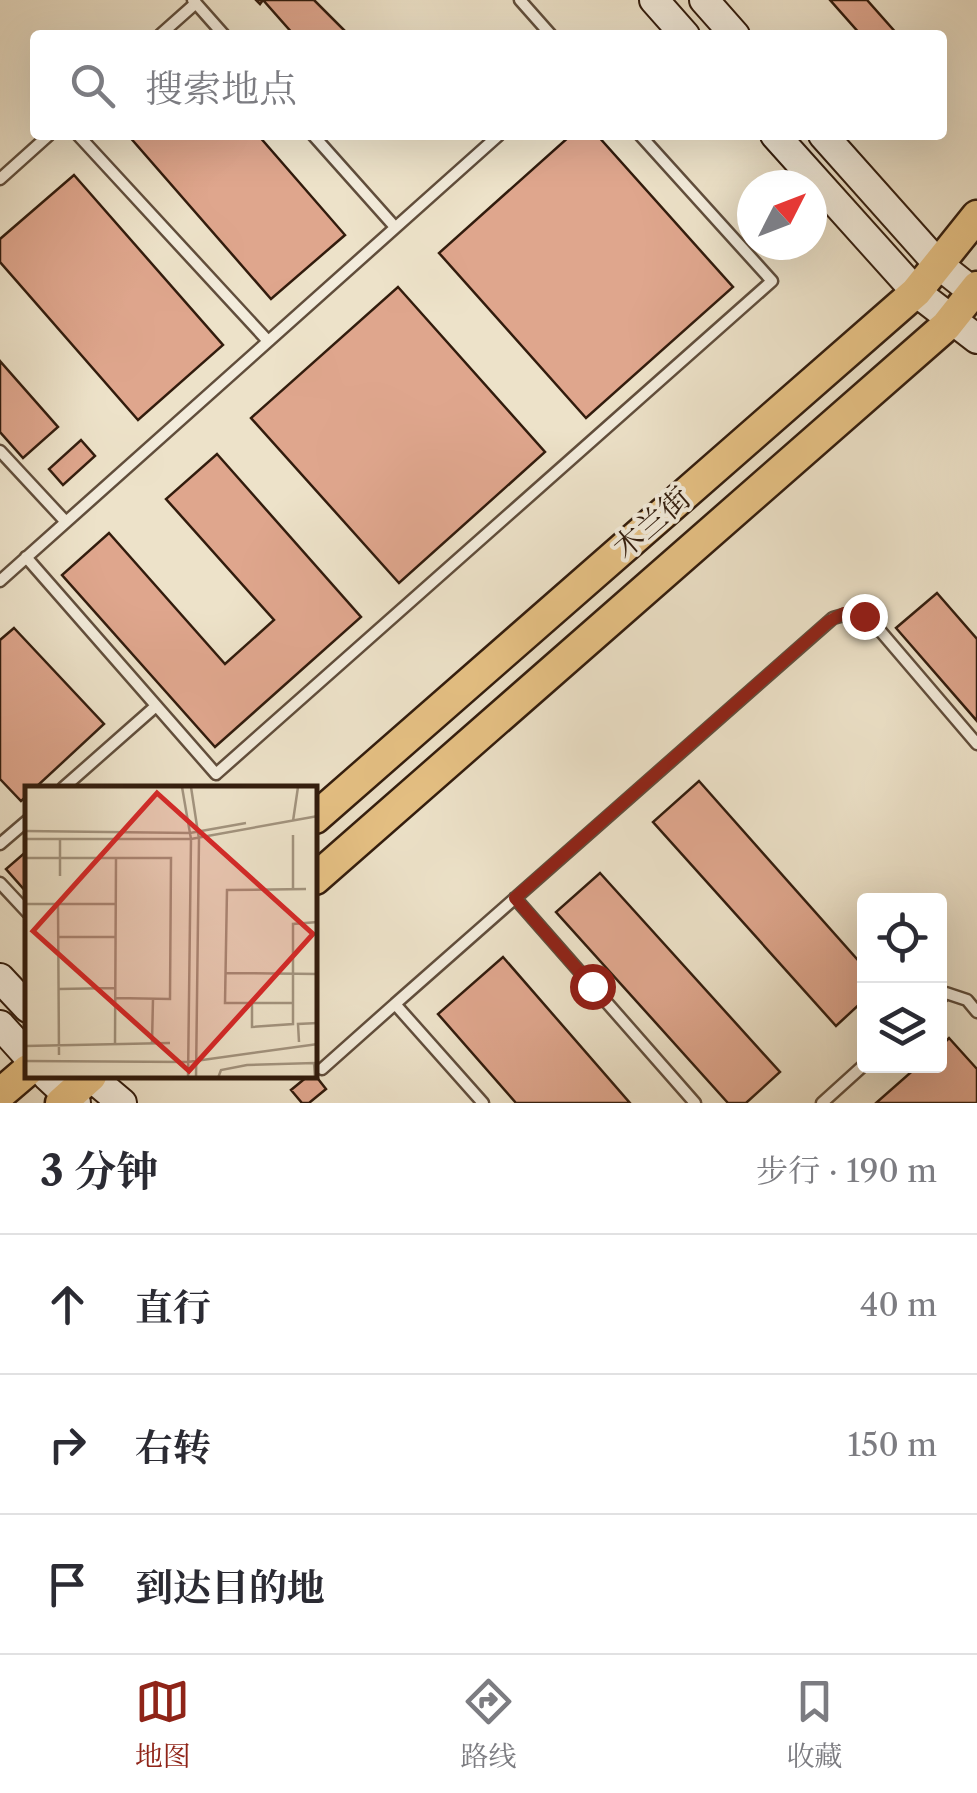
<!DOCTYPE html>
<html lang="zh">
<head>
<meta charset="utf-8">
<style>
	:root { --surface:#fff; --page:#f7f7f7; --text:#2b2b33; --muted:#7c7c81; --line:#e1e1e2; --accent:#8f2418 }
	body { margin:0; font-family:"Libre Caslon Text","Noto Serif SC",serif; background:var(--page); color:var(--text) }
	.controls { position:absolute; right:30px; bottom:30px; display:grid; overflow:hidden; border-radius:10px; box-shadow:0 10px 40px #0002 }
	.controls button { width:90px; height:90px; display:grid; place-items:center; padding:0; border:0; border-bottom:2px solid var(--line); background:var(--surface); color:var(--text); font:50px sans-serif }
	.compass { position:absolute; left:737px; top:170px; width:90px; height:90px; border-radius:50%; background:var(--surface); box-shadow:0 10px 40px #0002; rotate:48deg }
	.stop { position:absolute; width:30px; height:30px; margin:-22px; border:8px solid #8f2418; border-radius:50%; background:#fff }
	.stop.end { background:#8f2418; border-color:#fff; box-shadow:0 2px 10px #0008 }
	.list { margin:0; padding:0; list-style:none }
	h2 { display:flex; justify-content:space-between; align-items:center; height:130px; margin:0; padding:0 40px; font-size:42px }
	h2 small { font-size:32px; font-weight:400; color:var(--muted) }
	.list li { display:grid; grid-template-columns:65px 1fr auto; gap:30px; align-items:center; box-sizing:border-box; height:140px; padding:0 40px; border-top:2px solid var(--line) }
	.list b { display:block; font-size:38px; white-space:nowrap }
	.list em { font-size:32px; font-style:normal; color:var(--muted) }
	.icon { flex:none; width:55px; height:55px; fill:none; stroke:currentColor; stroke-width:2; stroke-linecap:round; stroke-linejoin:round }
	.map { position:relative; flex:none; width:977px; height:1103px; overflow:hidden }
	.search { position:absolute; background:var(--surface); box-shadow:0 10px 40px #0002; left:30px; right:30px; top:30px; height:110px; display:flex; align-items:center; gap:25px; box-sizing:border-box; padding:0 35px; border-radius:10px; color:var(--muted); font-size:38px }
	.sheet { height:550px; background:var(--surface) }
	nav { display:flex; justify-content:space-around; align-items:center; box-sizing:border-box; height:140px; border-top:2px solid var(--line); background:var(--surface); font-size:28px; color:var(--muted) }
	nav a { display:grid; justify-items:center; gap:5px }
	nav .on { color:var(--accent) }
	.map>svg:first-child { display:block }
	.building { fill:#dfa68d; stroke:#321c0d; stroke-width:2.5 }
	.lines { fill:none; stroke-linecap:round; stroke-linejoin:round }
	.lane-casing { stroke:#614e3c; stroke-width:15 }
	.secondary-casing { stroke:#321c0d; stroke-width:32 }
	.primary-casing { stroke:#321c0d; stroke-width:35 }
	.lane { stroke:#f3ecdc; stroke-width:10 }
	.secondary { stroke:#f3ecdc; stroke-width:28 }
	.primary { stroke:#e6c184; stroke-width:30 }
	.route { stroke:#8f2418; stroke-width:12 }
	.labels { text-anchor:middle; stroke-width:8; stroke-linejoin:round; paint-order:stroke }
	.street-label { font-size:30px; fill:#321c0d; stroke:#f3ecdc }
	.inset-road { fill:none; stroke:#a2937e; stroke-width:2.5 }
	.view { fill:#d62828; fill-opacity:0.15; stroke:#d62828; stroke-width:5 }
	.inset-edge { fill:none; stroke:#321c0d; stroke-width:5 }
</style>
</head>
<body>
<div class="map">
<svg width="977" height="1103" viewBox="0 0 977 1103">
	<rect width="100%" height="100%" fill="#ede2c9"/>
	<filter id="stains"><feTurbulence type="fractalNoise" baseFrequency=".002" numOctaves="4"/><feColorMatrix values="0 0 0 0 .2 0 0 0 0 .09 0 0 0 0 .02 0 0 0 .5 -.17"/></filter>
	<radialGradient id="worn" r=".72"><stop offset=".6" stop-color="#630" stop-opacity="0"/><stop offset="1" stop-color="#630" stop-opacity=".3"/></radialGradient>
	<path class="building" d="M256 0H314L349 35H294L263 0 260 4Z
		M830 0H867L898 35H861Z
		M128 135H258L345 235 271 299Z
		M571 135H597L733 287 586 418 439 253Z
		M74 175 223 345 138 420 0 262V239Z
		M398 287 545 452 399 583 251 418Z
		M0 361 58 427 23 458 0 432Z
		M81 440 95 456 63 485 49 469Z
		M217 454 361 617 215 747 62 575 109 533 225 664 274 620 166 499Z
		M937 593 977 639V721L896 628Z
		M14 628 104 724 35 788H28V795L21 801 0 779V640Z
		M699 781 864 967V1000L836 1026 653 822Z
		M28 850V894L6 869Z
		M600 873 780 1072 746 1103H728L556 912Z
		M503 957 630 1103H516L438 1014Z
		M949 1038 977 1069V1103H876L918 1066H940V1047Z
		M315 1075 326 1089 309 1103H302L291 1090 308 1076Z"/>
	<g class="lines">
		<defs>
			<path id="lane" d="M193 0 224 35
				M520 0 551 35
				M160 35 196 3
				M78 135 268 341
				M313 135 395 227
				M0 179 49 135
				M0 451 66 522
				M26 557 216 774 772 281 640 135
				M0 581 499 135
				M63 788 156 706
				M0 844 28 820
				M0 883 28 913
				M515 898 695 1103
				M940 999 946 993 967 1000 977 1012
				M322 1069 395 1004
				M483 1103 395 1004 833 618 854 612 871 620 977 744
				M822 1103 864 1065"/>
			<path id="secondary" d="M654 0 685 35
				M704 0 735 35
				M775 135 916 292 977 339
				M823 135 938 264 977 295
				M0 978 28 1008
				M0 1025 28 1056
				M47 1076 76 1103
				M90 1076 122 1103"/>
			<path id="primary" d="M315 818 916 292 977 216
				M315 879 946 326 977 287
				M0 1094 28 1070
				M61 1103 91 1076"/>
		</defs>
		<use href="#lane" class="lane-casing"/>
		<use href="#secondary" class="secondary-casing"/>
		<use href="#primary" class="primary-casing"/>
		<use href="#lane" class="lane"/>
		<use href="#secondary" class="secondary"/>
		<use href="#primary" class="primary"/>
	</g>
	<g class="lines">
		<path class="route" d="M592 986 515 898 828 622 844 613 864 616"/>
	</g>
	<g class="labels">
		<g class="street-label">
			<text transform="translate(652 523) rotate(-41)" y="10">木兰街</text>
		</g>
	</g>
	<g transform="translate(25 786)">
		<rect width="292" height="292" fill="#ede2c9"/>
		<path class="inset-road" d="M157 1 166 53 163 292M166 1 174 53 171 292M268 35 273 1M0 45 165 47 221 37M268 49V103M0 53H166L293 30M35 53V90M0 72H146L145 213 90 212M0 118H90M33 118 34 269M33 151H90M200 187 293 188M34 203 90 202M227 217H200L202 104 281 103M268 217H227V241L268 238V138L293 136M274 256 273 238 293 237M127 257 128 213M90 258 91 72M0 260 145 257M0 275 163 276 293 258M193 292 196 284 222 279 289 277 290 292"/>
		<path class="view" d="M132 7 288 148 164 285 8 145Z"/>
		<rect width="292" height="292" class="inset-edge"/>
	</g>
	<rect width="100%" height="100%" filter="url(#stains)"/>
	<rect width="100%" height="100%" fill="url(#worn)"/>
</svg>
<div class="controls">
<button><svg class="icon" aria-label="locate" viewBox="0 0 24 24"><circle cx="12" cy="12" r="6"/><path d="M12 2v4M12 18v4M2 12h4M18 12h4"/></svg></button>
<button><svg class="icon" aria-label="layers" viewBox="0 0 24 24"><path d="M12 4l9 5-9 5-9-5zM3 14l9 5 9-5"/></svg></button>
</div>
<svg class="compass" viewBox="-18 -18 36 36"><path d="M0-13l5 13h-10z" fill="#e53935"/><path d="M0 13l5-13h-10z" fill="#7c7c81"/></svg>
<div class="stop" style="left:592px;top:986px"></div>
<div class="stop end" style="left:864px;top:616px"></div>
<div class="search"><svg class="icon" aria-label="search" viewBox="0 0 24 24"><circle cx="10" cy="10" r="6"/><path d="M15 15l6 6"/></svg>搜索地点</div>
</div>
<section class="sheet">
<h2>3 分钟<small>步行 · 190 m</small></h2>
<ul class="list">
<li><svg class="icon" aria-label="ahead" viewBox="0 0 24 24"><path d="M12 20V5M6 11l6-6 6 6"/></svg><div><b>直行</b></div><em>40 m</em></li>
<li><svg class="icon" aria-label="right" viewBox="0 0 24 24"><path d="M7 20v-9h11M14 6l5 5-5 5"/></svg><div><b>右转</b></div><em>150 m</em></li>
<li><svg class="icon" aria-label="arrive" viewBox="0 0 24 24"><path d="M6 21V4h12l-3 4 3 4H6"/></svg><div><b>到达目的地</b></div></li>
</ul>
</section>
<nav>
<a class="on"><svg class="icon" aria-label="map" viewBox="0 0 24 24"><path d="M3 6l6-2 6 2 6-2v14l-6 2-6-2-6 2zM9 4v14M15 6v14"/></svg>地图</a>
<a><svg class="icon" aria-label="directions" viewBox="0 0 24 24"><path d="M12 3l9 9-9 9-9-9zM9 14v-3h6M13 9l2 2-2 2"/></svg>路线</a>
<a><svg class="icon" aria-label="saved" viewBox="0 0 24 24"><path d="M7 4h10v16l-5-4-5 4z"/></svg>收藏</a>
</nav>
</body>
</html>
